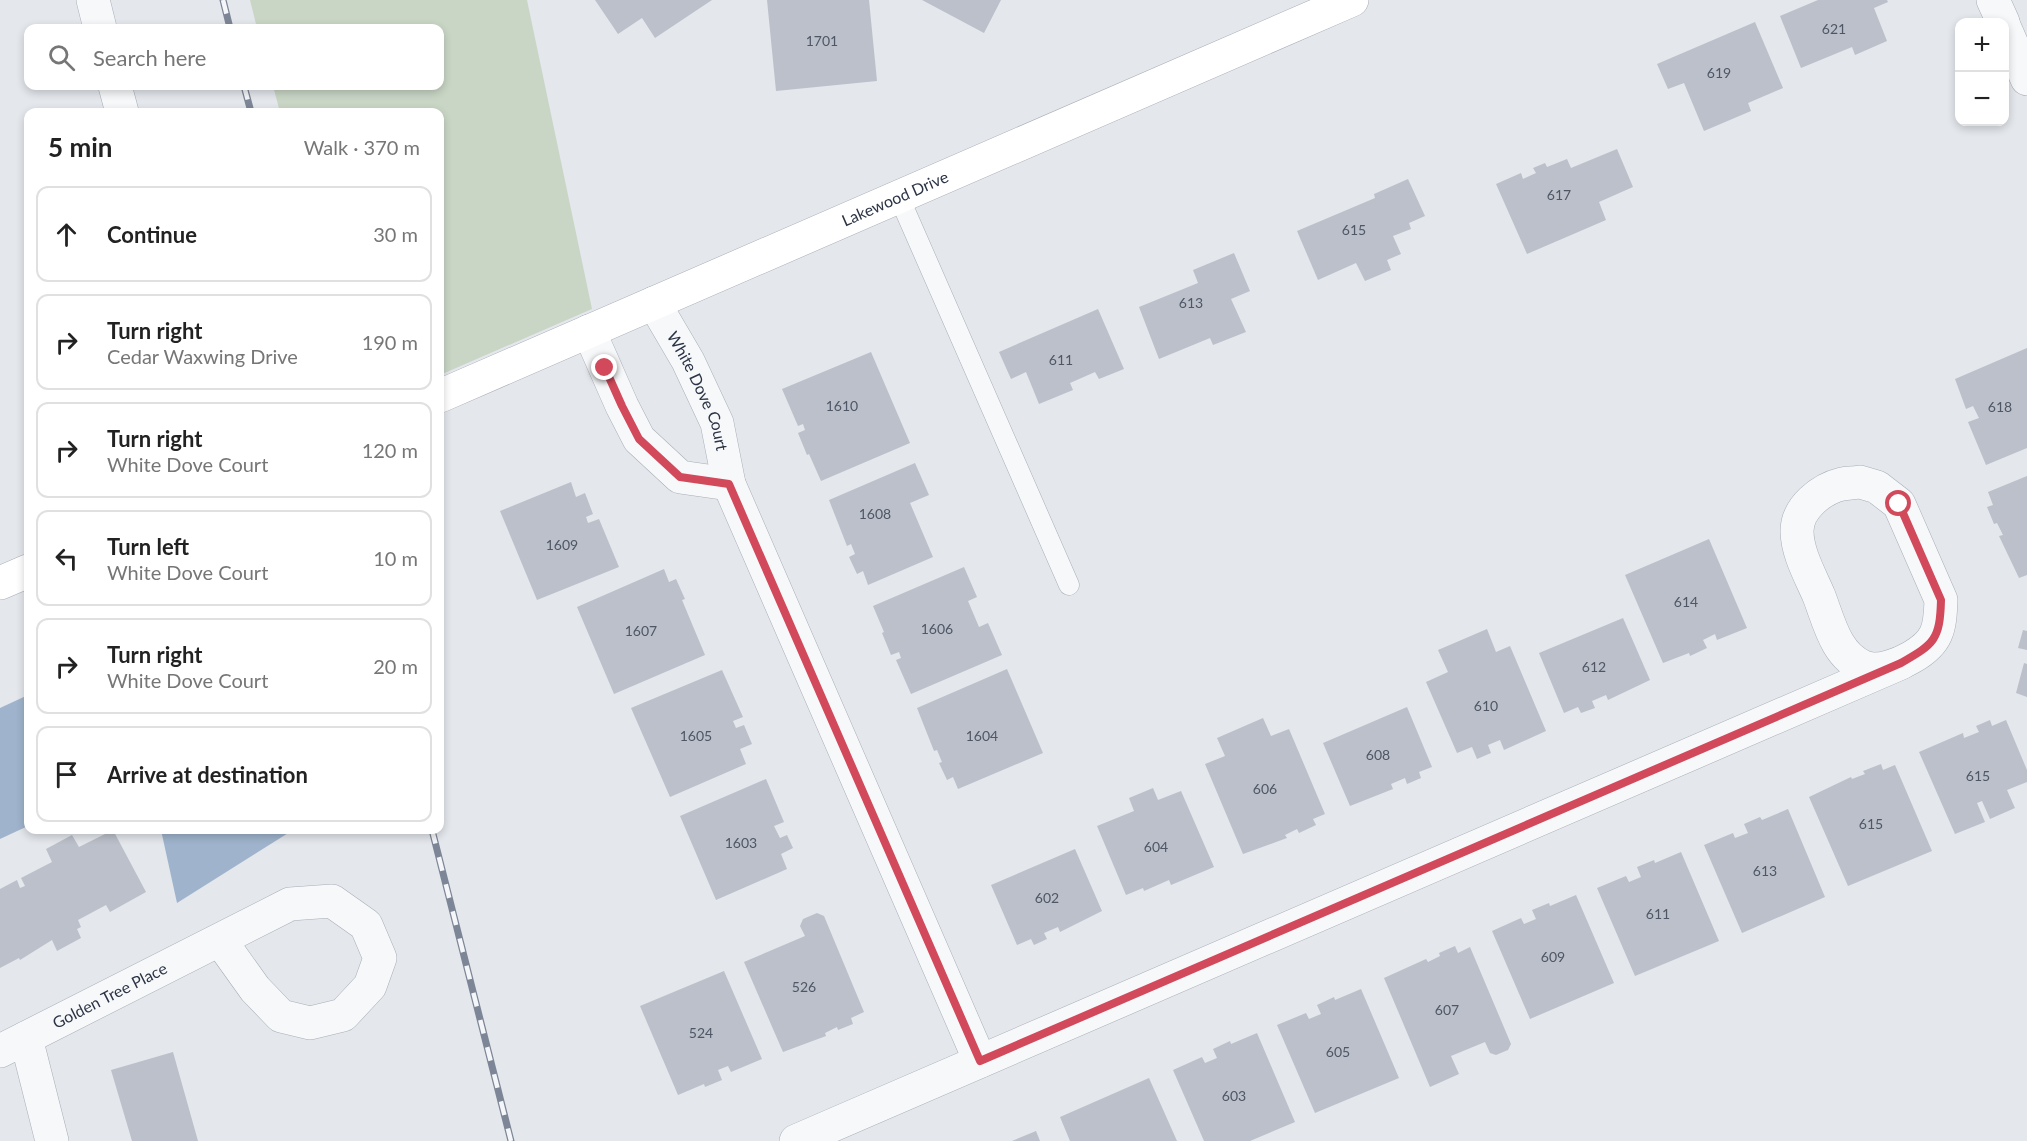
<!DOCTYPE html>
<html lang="en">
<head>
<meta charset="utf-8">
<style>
	:root { --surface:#fff; --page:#f2f2f2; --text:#222; --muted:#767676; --line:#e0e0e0 }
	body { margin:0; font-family:Lato,sans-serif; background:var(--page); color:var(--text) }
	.controls { position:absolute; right:18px; top:18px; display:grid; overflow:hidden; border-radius:12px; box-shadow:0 3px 9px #0003 }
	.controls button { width:54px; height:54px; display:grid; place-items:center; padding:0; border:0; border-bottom:2px solid var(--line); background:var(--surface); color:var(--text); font:30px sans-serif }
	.stop { position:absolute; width:18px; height:18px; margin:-14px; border:4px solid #d1495b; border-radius:50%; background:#fff }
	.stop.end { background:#d1495b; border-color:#fff; box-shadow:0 2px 6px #0008 }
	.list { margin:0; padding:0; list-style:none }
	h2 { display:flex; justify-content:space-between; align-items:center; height:78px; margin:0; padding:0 24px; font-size:26px }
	h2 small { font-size:20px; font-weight:400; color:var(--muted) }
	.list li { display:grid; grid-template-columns:39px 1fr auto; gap:18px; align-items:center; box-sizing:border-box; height:96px; margin:0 12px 12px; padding:0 12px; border:2px solid var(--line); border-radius:12px }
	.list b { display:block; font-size:22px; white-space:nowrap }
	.list p { margin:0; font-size:20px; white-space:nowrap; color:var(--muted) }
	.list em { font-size:20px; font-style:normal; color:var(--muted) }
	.icon { flex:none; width:33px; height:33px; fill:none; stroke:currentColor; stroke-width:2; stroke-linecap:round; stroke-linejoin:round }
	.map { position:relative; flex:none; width:2027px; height:1141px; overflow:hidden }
	.search { position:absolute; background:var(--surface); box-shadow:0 3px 9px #0003; left:24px; top:24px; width:420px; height:66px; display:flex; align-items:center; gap:15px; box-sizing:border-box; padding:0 21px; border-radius:12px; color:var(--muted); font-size:22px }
	.panel { position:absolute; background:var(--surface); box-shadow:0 3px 9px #0003; left:24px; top:108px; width:420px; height:726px; border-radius:12px }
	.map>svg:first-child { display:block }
	.green { fill:#c9d6c5 }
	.water { fill:#9fb4cc }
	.building { fill:#bbc0ca }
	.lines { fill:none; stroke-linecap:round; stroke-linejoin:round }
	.lane-casing { stroke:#a9aeb7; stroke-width:21 }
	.street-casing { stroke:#a9aeb7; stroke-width:34 }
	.secondary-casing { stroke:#a9aeb7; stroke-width:34 }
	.lane { stroke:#f7f8fa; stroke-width:20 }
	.street { stroke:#f7f8fa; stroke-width:33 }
	.secondary { stroke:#fff; stroke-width:33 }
	.rail-casing { stroke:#7d8696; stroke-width:7 }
	.rail { stroke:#f4f6f9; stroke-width:4.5; stroke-dasharray:14; stroke-linecap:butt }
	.route { stroke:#d1495b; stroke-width:8 }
	.labels { text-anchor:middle; stroke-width:5; stroke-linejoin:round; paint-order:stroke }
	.number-label { font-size:14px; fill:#4f5766 }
	.street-label { font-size:16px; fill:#2b3445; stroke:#f4f6f9 }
</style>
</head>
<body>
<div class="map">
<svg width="2027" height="1141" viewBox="0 0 2027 1141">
	<rect width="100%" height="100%" fill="#e4e7ec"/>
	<path class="green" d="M250 0H527L592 309 440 375V112H280L273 86H440V28H257Z"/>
	<path class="water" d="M28 695V826L0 839V708Z
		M161 830H293L177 903Z"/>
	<path class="building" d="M595 0H712L655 38 642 18 618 34Z
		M767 0H869L877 81 776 91Z
		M922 0H1001L984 33Z
		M1818 0H1887L1888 2 1874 8 1887 41 1855 55 1852 47 1801 68 1780 16Z
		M1755 22 1783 88 1748 103 1751 111 1704 131 1684 83 1668 89 1657 64Z
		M1617 149 1633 187 1599 202 1606 220 1527 254 1496 184 1521 173 1523 179 1536 173 1533 168 1545 163 1547 167 1567 159 1571 168Z
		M1408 179 1425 216 1409 223 1411 229 1393 236 1401 254 1387 260 1391 270 1365 281 1356 263 1318 280 1297 231 1375 198 1374 194Z
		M1234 253 1250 291 1231 299 1246 332 1213 345 1210 338 1159 359 1139 307 1198 283 1193 270Z
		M1098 309 1124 369 1099 379 1095 372 1070 383 1073 390 1039 404 1026 372 1011 379 999 352Z
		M2027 348V448L1986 465 1968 422 1979 418 1973 406 1966 409 1955 379Z
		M871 352 910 443 821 481 809 454 807 455 798 433 805 430 803 424 798 426 782 389Z
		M915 463 929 495 910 503 933 557 868 585 863 571 857 574 849 557 855 554 851 544 847 546 829 500Z
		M2027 476V575L2019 578 1999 536 2003 535 1997 523 1994 524 1987 507 1993 505 1988 492Z
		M571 482 576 497 585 493 593 514 586 517 588 523 599 519 619 567 537 600 500 511Z
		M1709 539 1747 628 1717 640 1715 634 1703 640 1707 648 1690 656 1689 653 1663 663 1625 575Z
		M964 567 977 597 968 601 979 627 988 623 1002 655 911 694 896 660 901 658 899 652 891 655 882 633 884 632 873 606Z
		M664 569 669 582 676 579 685 599 682 600 705 655 614 694 577 607Z
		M1623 618 1650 680 1608 700 1606 695 1592 701 1595 708 1581 713 1578 707 1564 713 1539 653Z
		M1487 629 1496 652 1510 646 1546 731 1504 750 1500 740 1488 745 1491 753 1477 759 1472 747 1457 753 1426 682 1448 672 1438 650Z
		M2023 630 2027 631V650L2018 648Z
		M2024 663 2027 664V697L2016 693Z
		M1007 669 1043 753 958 789 953 777 947 780 939 763 942 762 937 750 934 751 917 708Z
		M722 670 743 717 733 721 736 728 744 725 752 744 740 749 746 764 670 797 631 708Z
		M1407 707 1432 767 1419 772 1421 778 1407 784 1405 778 1391 784 1393 789 1350 806 1323 743Z
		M1263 718 1271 736 1289 729 1325 814 1313 819 1316 825 1299 833 1297 829 1285 835 1287 838 1243 854 1205 764 1225 756 1217 738Z
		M1990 720 1992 726 2006 720 2027 770V782L2007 790 2015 808 1990 819 1982 801 1977 803 1985 822 1955 834 1919 752 1963 733 1964 738 1979 732 1976 726Z
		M1881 764 1883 770 1895 765 1932 851 1848 886 1809 797 1851 777 1852 779 1865 774 1863 771Z
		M766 779 784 822 774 826 780 838 787 835 793 848 781 854 787 869 716 900 680 816Z
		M1153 788 1158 800 1181 791 1214 867 1171 885 1169 880 1144 891 1143 888 1126 895 1097 826 1134 811 1129 798Z
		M1788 809 1825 897 1742 933 1704 845 1733 833 1735 838 1748 833 1744 824 1760 817 1762 820Z
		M113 830 146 892 110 912 106 905 78 920 81 927 77 929 81 938 57 951 52 940 20 960 19 958 0 968V889L17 880 20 888 25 886 21 878 52 862 46 849 72 835 79 847Z
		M1075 849 1102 911 1060 932 1058 927 1044 933 1047 939 1034 945 1031 939 1017 945 991 885Z
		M1681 852 1719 941 1635 976 1597 888 1626 876 1629 882 1641 877 1637 867 1654 860 1655 863Z
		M1576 895 1614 983 1530 1019 1492 931 1521 918 1524 924 1536 919 1532 910 1549 903 1550 906Z
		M817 913 824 916 864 1012 851 1018 853 1024 838 1030 837 1027 825 1033 826 1036 783 1052 744 962 805 936 800 926 803 919Z
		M1455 946 1458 953 1470 947 1511 1044 1508 1050 1496 1055 1490 1053 1485 1042 1451 1056 1459 1074 1430 1087 1384 978 1426 959 1428 962 1440 956 1439 953Z
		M724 971 762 1059 731 1072 728 1066 718 1070 722 1080 705 1087 704 1084 678 1095 640 1006Z
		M1361 989 1399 1078 1315 1113 1277 1025 1306 1013 1309 1019 1321 1014 1317 1005 1334 997 1335 1000Z
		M1257 1033 1295 1122 1250 1141H1204L1173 1070 1202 1057 1205 1063 1217 1058 1213 1049 1230 1041 1231 1044Z
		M173 1052 198 1141H132L111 1070Z
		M1149 1078 1177 1141H1070L1060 1117Z
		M1036 1131 1040 1141H1012Z"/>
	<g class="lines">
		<defs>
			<path id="lane" d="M899 197 1069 585"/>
			<g id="street">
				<path d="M93 0 100 28"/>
				<path d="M1993 0 2003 22"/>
				<path d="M2004 26 2027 79"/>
				<path d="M115 86 122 112"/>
				<path id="s1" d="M654 303 688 361 717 423 729 484 980 1061"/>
				<path d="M589 331 622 406 639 439 680 477 729 484"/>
				<path d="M1860 482 1877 487 1899 504 1941 600C1940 629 1938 642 1912 657 1900 664 1878 673 1864 667 1836 656 1829 622 1819 596 1811 577 1797 553 1797 531 1797 508 1821 489 1842 484 1847 483 1854 483 1860 482Z"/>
				<path d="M26 1038 52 1141"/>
				<path id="s2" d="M0 1051 290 904 332 901 366 925 380 958 370 986 343 1015 310 1023 281 1016 255 989 220 940"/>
				<path d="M796 1141 1901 663"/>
			</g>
			<g id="secondary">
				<path id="s3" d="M440 396 1352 0"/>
				<path d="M0 583 28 571"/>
			</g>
		</defs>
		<use href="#lane" class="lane-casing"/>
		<use href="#street" class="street-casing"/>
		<use href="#secondary" class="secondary-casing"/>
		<use href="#lane" class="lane"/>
		<use href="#street" class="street"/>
		<use href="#secondary" class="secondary"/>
		<defs>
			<path id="rail" d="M223 0 230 28
				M244 86 251 112
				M432 830 511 1141"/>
		</defs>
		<use href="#rail" class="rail-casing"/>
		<use href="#rail" class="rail"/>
	</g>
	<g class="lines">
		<path class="route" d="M605 368 622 406 639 439 680 477 729 484 980 1061 1901 663C1934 644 1940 640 1941 600L1899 504"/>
	</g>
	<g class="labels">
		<g class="number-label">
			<text x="1834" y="34">621</text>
			<text x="822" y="46">1701</text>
			<text x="1719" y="78">619</text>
			<text x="1559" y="200">617</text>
			<text x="1354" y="235">615</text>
			<text x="1191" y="308">613</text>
			<text x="1061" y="365">611</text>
			<text x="842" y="411">1610</text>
			<text x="2000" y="412">618</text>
			<text x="875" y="519">1608</text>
			<text x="562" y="550">1609</text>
			<text x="1686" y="607">614</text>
			<text x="937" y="634">1606</text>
			<text x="641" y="636">1607</text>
			<text x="1594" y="672">612</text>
			<text x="1486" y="711">610</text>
			<text x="696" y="741">1605</text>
			<text x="982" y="741">1604</text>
			<text x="1378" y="760">608</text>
			<text x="1978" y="781">615</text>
			<text x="1265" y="794">606</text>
			<text x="1871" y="829">615</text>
			<text x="741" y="848">1603</text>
			<text x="1156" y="852">604</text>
			<text x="1765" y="876">613</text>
			<text x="1047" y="903">602</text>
			<text x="1658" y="919">611</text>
			<text x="1553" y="962">609</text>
			<text x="804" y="992">526</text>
			<text x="1447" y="1015">607</text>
			<text x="701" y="1038">524</text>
			<text x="1338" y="1057">605</text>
			<text x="1234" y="1101">603</text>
		</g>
		<g class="street-label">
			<text dy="6" stroke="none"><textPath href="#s3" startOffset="496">Lakewood Drive</textPath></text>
			<text dy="6" stroke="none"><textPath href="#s1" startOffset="99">White Dove Court</textPath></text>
			<text dy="6" stroke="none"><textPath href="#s2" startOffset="123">Golden Tree Place</textPath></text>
		</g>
	</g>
</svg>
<div class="controls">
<button>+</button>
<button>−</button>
</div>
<div class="stop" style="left:1899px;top:504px"></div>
<div class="stop end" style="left:605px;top:368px"></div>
<div class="search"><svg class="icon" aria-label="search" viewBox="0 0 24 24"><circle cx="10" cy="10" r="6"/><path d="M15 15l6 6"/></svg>Search here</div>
<section class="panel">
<h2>5 min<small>Walk · 370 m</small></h2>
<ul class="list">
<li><svg class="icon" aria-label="ahead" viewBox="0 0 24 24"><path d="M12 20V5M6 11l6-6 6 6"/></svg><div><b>Continue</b></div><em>30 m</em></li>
<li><svg class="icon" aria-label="right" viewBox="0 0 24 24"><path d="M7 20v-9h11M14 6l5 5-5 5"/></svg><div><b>Turn right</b><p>Cedar Waxwing Drive</p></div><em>190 m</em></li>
<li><svg class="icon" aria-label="right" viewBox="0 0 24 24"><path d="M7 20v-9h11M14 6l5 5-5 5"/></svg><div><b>Turn right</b><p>White Dove Court</p></div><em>120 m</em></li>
<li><svg class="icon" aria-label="left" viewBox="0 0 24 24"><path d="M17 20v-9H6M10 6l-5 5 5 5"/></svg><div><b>Turn left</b><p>White Dove Court</p></div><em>10 m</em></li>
<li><svg class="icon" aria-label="right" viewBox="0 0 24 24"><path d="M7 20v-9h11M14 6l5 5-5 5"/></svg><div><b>Turn right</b><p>White Dove Court</p></div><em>20 m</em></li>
<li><svg class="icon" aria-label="arrive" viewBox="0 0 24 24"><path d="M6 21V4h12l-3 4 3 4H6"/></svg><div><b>Arrive at destination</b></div></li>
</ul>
</section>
</div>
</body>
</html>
